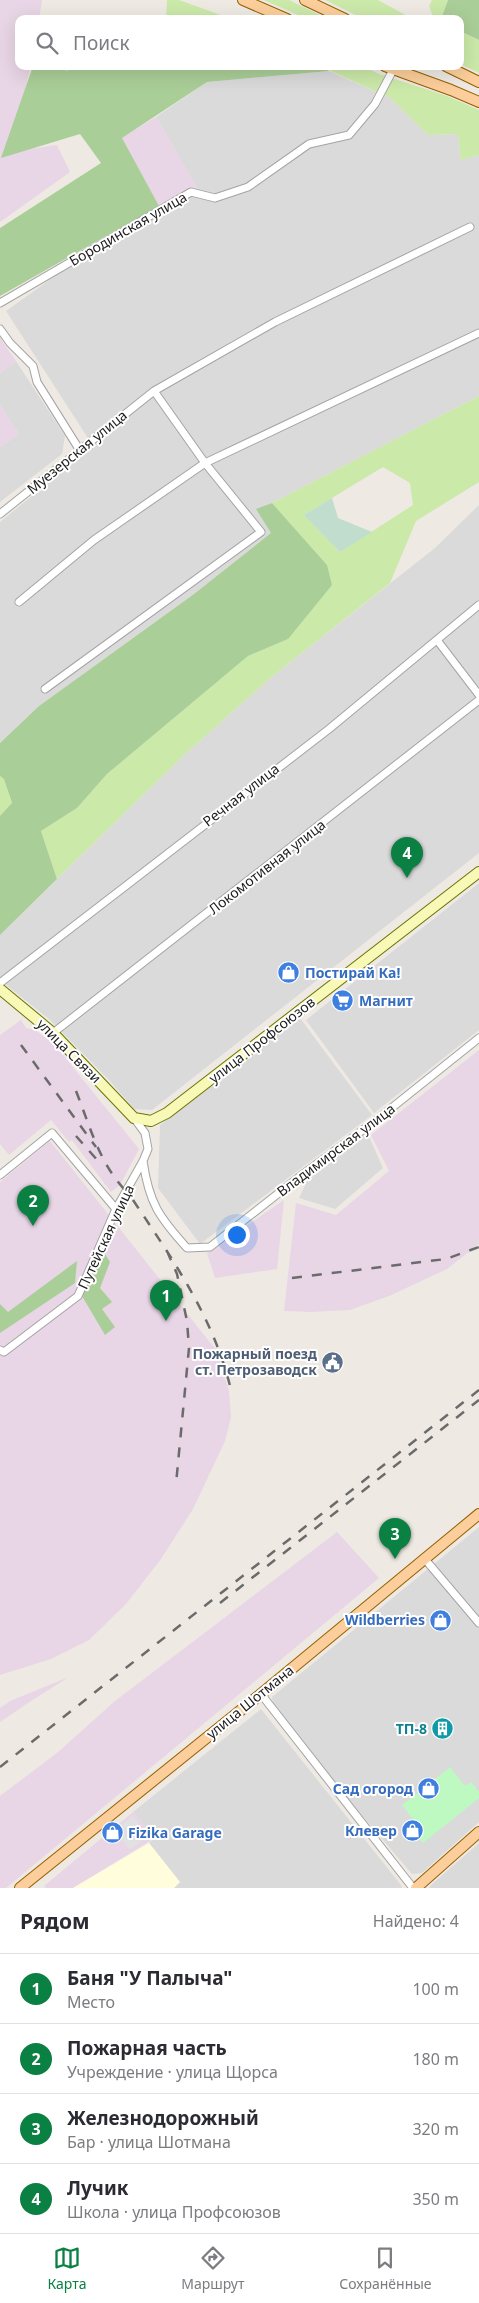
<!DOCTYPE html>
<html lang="ru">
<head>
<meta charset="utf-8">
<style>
	:root { --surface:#fff; --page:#f2f2f3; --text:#2b2b33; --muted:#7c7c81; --line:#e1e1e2; --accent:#0b8043 }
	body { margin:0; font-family:"Noto Sans",sans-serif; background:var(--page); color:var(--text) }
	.you { position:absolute; left:236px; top:1234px; width:18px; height:18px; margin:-12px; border:4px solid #fff; border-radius:50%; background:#1a73e8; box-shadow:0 0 0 8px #1a73e833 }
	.badge { display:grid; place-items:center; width:32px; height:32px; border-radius:50%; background:var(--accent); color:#fff; font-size:16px; font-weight:700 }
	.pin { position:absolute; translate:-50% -41px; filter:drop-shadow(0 1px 2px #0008) }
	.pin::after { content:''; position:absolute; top:26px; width:18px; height:15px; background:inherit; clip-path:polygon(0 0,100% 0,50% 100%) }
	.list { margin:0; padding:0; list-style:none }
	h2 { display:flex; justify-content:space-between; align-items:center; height:65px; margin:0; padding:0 20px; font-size:21px }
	h2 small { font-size:16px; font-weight:400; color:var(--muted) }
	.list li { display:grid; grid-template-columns:32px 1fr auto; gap:15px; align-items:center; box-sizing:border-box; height:70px; padding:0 20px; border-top:1px solid var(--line) }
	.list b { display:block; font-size:19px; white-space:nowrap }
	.list p { margin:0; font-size:16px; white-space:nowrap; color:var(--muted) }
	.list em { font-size:16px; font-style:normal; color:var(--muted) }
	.icon { flex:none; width:28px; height:28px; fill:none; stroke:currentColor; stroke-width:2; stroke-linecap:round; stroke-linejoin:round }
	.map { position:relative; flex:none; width:479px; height:1888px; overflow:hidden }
	.search { position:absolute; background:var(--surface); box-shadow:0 5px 20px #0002; left:15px; right:15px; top:15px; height:55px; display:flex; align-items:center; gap:12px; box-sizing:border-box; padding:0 18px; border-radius:10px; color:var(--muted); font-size:19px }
	.sheet { height:345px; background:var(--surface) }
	nav { display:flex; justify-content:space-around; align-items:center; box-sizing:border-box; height:70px; border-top:1px solid var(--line); background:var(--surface); font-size:14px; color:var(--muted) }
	nav a { display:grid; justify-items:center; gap:2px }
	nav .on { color:var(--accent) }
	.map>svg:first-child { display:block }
	.residential { fill:#dbdada }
	.industrial { fill:#e8d5e5 }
	.education { fill:#fffddc }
	.grass { fill:#cbe9a9; fill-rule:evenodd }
	.forest { fill:#aace98 }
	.wetland { fill:#c0ddce }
	.park { fill:#bff9c2 }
	.parking { fill:#e1e1e1 }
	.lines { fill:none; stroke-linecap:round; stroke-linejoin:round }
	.minor-casing { stroke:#a4a4a4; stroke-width:9 }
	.secondary-casing { stroke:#6c7305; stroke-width:12 }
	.primary-casing { stroke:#965f01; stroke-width:12 }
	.minor { stroke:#fff; stroke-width:7 }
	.secondary { stroke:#f8f9b6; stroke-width:10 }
	.primary { stroke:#fbce9b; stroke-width:10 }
	.rail { stroke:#6b6b6b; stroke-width:2.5; stroke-dasharray:10 10; stroke-linecap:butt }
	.labels { text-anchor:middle; stroke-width:4; stroke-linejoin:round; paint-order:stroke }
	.street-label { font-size:14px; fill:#1d1d1d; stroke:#fff }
	.shop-label { font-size:14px; font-weight:bold; fill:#366cbe; stroke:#fff; text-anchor:start }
	.service-label { font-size:14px; font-weight:bold; fill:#4e5e75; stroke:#fff; text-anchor:end }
	.culture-label { font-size:14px; font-weight:bold; fill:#0d838f; stroke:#fff; text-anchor:end }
</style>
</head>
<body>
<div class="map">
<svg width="479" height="1888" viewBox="0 0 479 1888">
	<rect width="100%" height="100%" fill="#eeeae3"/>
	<path class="residential" d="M329 71 390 98 428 135 458 134 461 160 479 155V396L272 503 257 509 272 533 194 594 39 706 0 743V522L93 446 6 311 119 230 159 206 197 188 156 117 207 82Z
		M16 361 65 436 62 454 0 502V447L19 434 0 405V373Z
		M479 505V853L152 1110 134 1109 110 1081 49 1019 0 980V935L183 756 269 679 435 548Z
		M479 883V1030L374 1113 306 1020Z
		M300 1018 372 1115 200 1244 158 1188 160 1125Z
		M367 1132 383 1168 335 1209 299 1198 309 1177Z
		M479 1527V1822L422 1873 412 1874 306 1750 273 1705 272 1697Z
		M261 1709 401 1885 402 1888H174L180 1882 149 1843 155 1838 133 1812Z
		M479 1843V1888H429L431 1885Z"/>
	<path class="industrial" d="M0 0H42L39 19H19V66H31L9 152 57 145 70 172 0 222Z
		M156 117 197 188 159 206 121 138Z
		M0 338 16 361 0 373Z
		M0 405 19 434 0 447Z
		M21 1020 26 1028 35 1030 55 1045 139 1149 120 1185 111 1192 72 1140 69 1142 51 1120 9 1155 0 1144V1035Z
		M479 1050V1244L447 1269 389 1296 350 1310 311 1312 284 1311 296 1203 336 1215 389 1171 371 1135Z
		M50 1141 216 1350 229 1391 231 1417 225 1441 193 1509 161 1559 126 1604 89 1640 51 1659 0 1675V1182Z
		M284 1200 277 1269 215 1278 207 1253Z
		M337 1532 379 1578 6 1888H0V1796L57 1753 115 1701Z
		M69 1677 34 1699 0 1722V1708L10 1701Z
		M133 1812 155 1838 73 1888H46L44 1886Z"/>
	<path class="education" d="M149 1843 180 1882 174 1888H73Z"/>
	<path class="grass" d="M167 0H179L232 19H166Z
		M264 0H289L328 19H307Z
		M325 0H378L413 19H364Z
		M432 0H448L441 19H431L433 17 429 6Z
		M460 31 479 40V73L460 64Z
		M320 66H362L379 74 447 96 479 110V155L461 160 458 134 428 135 390 98Z
		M479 396V482L416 521 390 583 269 679 183 756 57 879 41 831 77 808 107 774 248 656 288 639 327 565 272 503ZM383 467 410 483 413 505 340 552 304 515Z
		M0 776 4 779 12 804 0 816Z"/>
	<path class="forest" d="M448 0H479V40L460 31V19H441Z
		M33 66H60L67 71 71 66H320L329 71 207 82 122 138 159 206 0 296V228L101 163 80 134 1 158Z
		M272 503 327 565 332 585 288 639 248 656 107 774 77 808 41 831 57 879 0 935V816L12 803 4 779 0 776V743L39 706 194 594 271 533 256 509Z
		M103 1251 110 1262 100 1288 112 1302 102 1309 115 1327 105 1335 82 1296Z
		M77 1261 75 1283 0 1333V1304L8 1312Z"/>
	<path class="wetland" d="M332 498 338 518 372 532 340 552 304 515Z"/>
	<path class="park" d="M450 1767 465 1786 471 1782 479 1792V1798L423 1843 413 1831 418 1826 402 1805 417 1793 420 1796 437 1782 435 1779Z"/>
	<path class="parking" d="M133 1816 148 1836 130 1850 114 1830Z"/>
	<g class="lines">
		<defs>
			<path id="minor" d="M0 303 191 192 215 198 248 187 309 144 349 135 375 104 393 70
				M0 329 10 343 33 366 37 382 79 449
				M0 514 154 391 275 322 470 227
				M19 602 94 540 205 463 479 333
				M437 640 479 695
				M45 689 261 532 205 463 154 391
				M0 983 329 729 479 605
				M53 1033 479 700
				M143 1161C149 1203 159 1217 187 1248L210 1247 303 1174 379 1118 479 1038
				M0 1175 52 1133 116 1209
				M0 1350 4 1352 78 1296 116 1209 143 1161 148 1149 145 1133 134 1118
				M424 1558 479 1623
				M261 1694 413 1888"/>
			<path id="secondary" d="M0 989 53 1033 134 1118 151 1121 167 1113 479 872"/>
			<path id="primary" d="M243 0 287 19
				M305 0 345 19
				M385 66 451 90 479 102
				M446 66 479 82
				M20 1888 261 1694 479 1514
				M416 1888 479 1832"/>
		</defs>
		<use href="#minor" class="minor-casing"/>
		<use href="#secondary" class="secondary-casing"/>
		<use href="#primary" class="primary-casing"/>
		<use href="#minor" class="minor"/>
		<use href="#secondary" class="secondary"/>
		<use href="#primary" class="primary"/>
		<path class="rail" d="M21 1045 96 1147
			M76 1091C90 1126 99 1163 126 1191
			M76 1136 99 1162
			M133 1200C173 1260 214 1318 231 1390
			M167 1251 177 1274 187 1321 189 1348 176 1484
			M292 1278 446 1259 479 1247
			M220 1603 479 1400
			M0 1767 479 1390"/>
	</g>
	<defs>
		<symbol id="shop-disc" viewBox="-11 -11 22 22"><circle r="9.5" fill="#3f7fe0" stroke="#fff"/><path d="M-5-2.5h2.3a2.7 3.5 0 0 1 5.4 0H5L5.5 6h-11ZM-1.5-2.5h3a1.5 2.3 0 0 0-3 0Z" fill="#fff"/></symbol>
		<symbol id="supermarket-disc" viewBox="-11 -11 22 22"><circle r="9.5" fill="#3f7fe0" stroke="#fff"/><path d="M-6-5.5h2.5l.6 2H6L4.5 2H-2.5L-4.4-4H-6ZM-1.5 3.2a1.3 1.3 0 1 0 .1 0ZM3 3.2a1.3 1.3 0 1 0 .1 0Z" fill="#fff"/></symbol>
		<symbol id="civic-disc" viewBox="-11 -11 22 22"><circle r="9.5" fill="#5c6f8a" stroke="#fff"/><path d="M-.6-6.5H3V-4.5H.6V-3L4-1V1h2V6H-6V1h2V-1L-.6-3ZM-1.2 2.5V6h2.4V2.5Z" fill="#fff"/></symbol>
		<symbol id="building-disc" viewBox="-11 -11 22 22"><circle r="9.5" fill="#0f9aa8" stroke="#fff"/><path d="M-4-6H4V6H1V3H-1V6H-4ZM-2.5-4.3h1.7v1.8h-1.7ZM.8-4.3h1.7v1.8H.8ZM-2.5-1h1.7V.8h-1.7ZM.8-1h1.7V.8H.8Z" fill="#fff"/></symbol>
	</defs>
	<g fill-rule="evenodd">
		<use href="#shop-disc" x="276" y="960" width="25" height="25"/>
		<use href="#supermarket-disc" x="330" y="988" width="25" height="25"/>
		<use href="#civic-disc" x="320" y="1350" width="25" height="25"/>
		<use href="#shop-disc" x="428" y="1608" width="25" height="25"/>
		<use href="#building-disc" x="430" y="1716" width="25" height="25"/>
		<use href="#shop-disc" x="416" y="1776" width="25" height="25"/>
		<use href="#shop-disc" x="400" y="1818" width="25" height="25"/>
		<use href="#shop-disc" x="100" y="1820" width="25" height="25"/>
	</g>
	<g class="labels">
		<g class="street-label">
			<text transform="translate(128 229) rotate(-30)" y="5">Бородинская улица</text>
			<text transform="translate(77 452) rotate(-39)" y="5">Муезерская улица</text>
			<text transform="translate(241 795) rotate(-38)" y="5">Речная улица</text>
			<text transform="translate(267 867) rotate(-38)" y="5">Локомотивная улица</text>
			<text transform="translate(262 1040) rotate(-38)" y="5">улица Профсоюзов</text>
			<text transform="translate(69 1051) rotate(45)" y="5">улица Связи</text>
			<text transform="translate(336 1150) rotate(-37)" y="5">Владимирская улица</text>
			<text transform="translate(106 1237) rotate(-65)" y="5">Путейская улица</text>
			<text transform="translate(250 1702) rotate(-39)" y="5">улица Шотмана</text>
		</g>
		<g class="shop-label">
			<text x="305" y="978">Постирай Ка!</text>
			<text x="359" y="1006">Магнит</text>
			<text x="425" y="1625" text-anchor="end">Wildberries</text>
			<text x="413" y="1794" text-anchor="end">Сад огород</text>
			<text x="397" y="1836" text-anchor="end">Клевер</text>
			<text x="128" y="1838">Fizika Garage</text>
		</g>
		<g class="service-label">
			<text x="317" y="1359">Пожарный поезд<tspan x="317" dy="16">ст. Петрозаводск</tspan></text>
		</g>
		<g class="culture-label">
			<text x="427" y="1734">ТП-8</text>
		</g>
	</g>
</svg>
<div class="you"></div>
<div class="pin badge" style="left:166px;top:1321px">1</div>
<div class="pin badge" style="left:33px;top:1226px">2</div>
<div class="pin badge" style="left:395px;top:1559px">3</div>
<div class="pin badge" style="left:407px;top:878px">4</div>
<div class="search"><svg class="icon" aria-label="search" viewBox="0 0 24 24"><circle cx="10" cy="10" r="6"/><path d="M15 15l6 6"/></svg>Поиск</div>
</div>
<section class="sheet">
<h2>Рядом<small>Найдено: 4</small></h2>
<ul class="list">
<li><span class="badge">1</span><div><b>Баня &quot;У Палыча&quot;</b><p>Место</p></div><em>100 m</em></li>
<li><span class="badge">2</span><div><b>Пожарная часть</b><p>Учреждение · улица Щорса</p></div><em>180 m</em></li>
<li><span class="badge">3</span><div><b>Железнодорожный</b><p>Бар · улица Шотмана</p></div><em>320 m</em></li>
<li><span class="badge">4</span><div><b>Лучик</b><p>Школа · улица Профсоюзов</p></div><em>350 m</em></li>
</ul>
</section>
<nav>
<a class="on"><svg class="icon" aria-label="map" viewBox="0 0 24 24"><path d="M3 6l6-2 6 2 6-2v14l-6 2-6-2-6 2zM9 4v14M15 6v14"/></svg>Карта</a>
<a><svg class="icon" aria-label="directions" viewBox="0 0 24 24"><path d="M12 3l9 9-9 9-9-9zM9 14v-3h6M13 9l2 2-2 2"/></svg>Маршрут</a>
<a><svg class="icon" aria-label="saved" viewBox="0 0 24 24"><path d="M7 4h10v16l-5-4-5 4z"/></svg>Сохранённые</a>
</nav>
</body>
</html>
